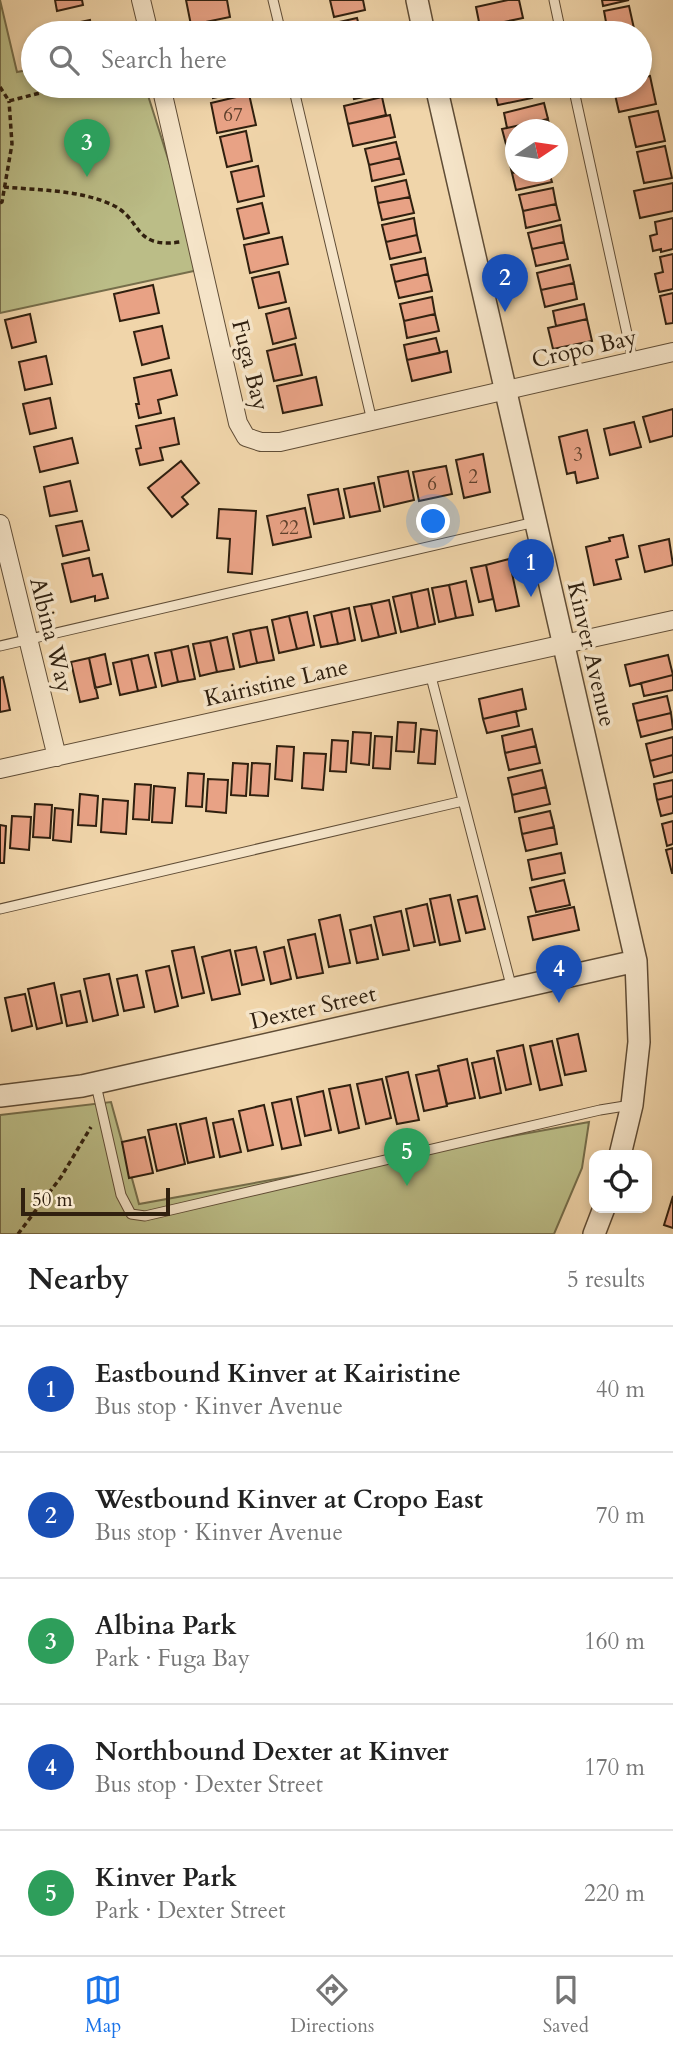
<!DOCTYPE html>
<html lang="en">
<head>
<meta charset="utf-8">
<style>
	:root { --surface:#fff; --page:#f2f2f2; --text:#222; --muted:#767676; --line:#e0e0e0; --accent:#1a73e8 }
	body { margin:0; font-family:Cardo,serif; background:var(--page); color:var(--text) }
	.controls { position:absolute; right:21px; bottom:21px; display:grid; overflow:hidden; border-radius:14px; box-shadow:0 4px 10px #0003 }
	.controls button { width:63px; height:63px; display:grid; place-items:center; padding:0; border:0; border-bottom:2px solid var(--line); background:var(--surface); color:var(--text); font:35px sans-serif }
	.compass { position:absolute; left:505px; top:119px; width:63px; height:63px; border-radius:50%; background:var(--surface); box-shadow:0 4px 10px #0003; rotate:77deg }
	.scale { position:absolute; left:21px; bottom:18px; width:149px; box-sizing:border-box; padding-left:7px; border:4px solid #30200f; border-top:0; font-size:19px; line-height:24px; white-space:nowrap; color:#30200f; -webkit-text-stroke:5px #f5e4c8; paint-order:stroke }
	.you { position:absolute; left:434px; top:522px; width:24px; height:24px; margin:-18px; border:5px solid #fff; border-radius:50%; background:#1a73e8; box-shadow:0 0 0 10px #1a73e833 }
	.badge { display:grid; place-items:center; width:46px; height:46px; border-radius:50%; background:var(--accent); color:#fff; font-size:23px; font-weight:700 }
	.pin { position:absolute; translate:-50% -58px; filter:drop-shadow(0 2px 4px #0008) }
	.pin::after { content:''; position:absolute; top:37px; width:24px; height:21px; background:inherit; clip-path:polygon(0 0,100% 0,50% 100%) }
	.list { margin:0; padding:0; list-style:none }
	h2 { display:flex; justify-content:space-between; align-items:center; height:91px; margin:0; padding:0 28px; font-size:30px }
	h2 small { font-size:23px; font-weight:400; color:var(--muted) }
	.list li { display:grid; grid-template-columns:46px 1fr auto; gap:21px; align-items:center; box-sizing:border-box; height:126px; padding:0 28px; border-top:2px solid var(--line) }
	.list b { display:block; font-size:26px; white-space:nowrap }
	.list p { margin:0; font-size:23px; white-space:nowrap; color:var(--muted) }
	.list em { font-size:23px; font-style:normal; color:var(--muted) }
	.icon { flex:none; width:38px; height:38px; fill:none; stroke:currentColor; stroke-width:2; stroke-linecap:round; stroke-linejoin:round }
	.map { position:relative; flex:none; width:673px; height:1234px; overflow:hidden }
	.search { position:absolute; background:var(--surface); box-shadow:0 4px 10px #0003; left:21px; right:21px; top:21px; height:77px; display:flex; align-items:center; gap:18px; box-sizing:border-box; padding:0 24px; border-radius:38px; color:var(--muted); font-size:26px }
	.sheet { height:721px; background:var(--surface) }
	nav { display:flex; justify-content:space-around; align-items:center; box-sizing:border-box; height:98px; border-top:2px solid var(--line); background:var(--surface); font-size:19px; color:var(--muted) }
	nav a { display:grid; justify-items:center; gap:4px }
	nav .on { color:var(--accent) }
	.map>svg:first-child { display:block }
	.green { fill:#bbbd87; stroke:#766e4b; stroke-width:2 }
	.building { fill:#e8a285; stroke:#30200f; stroke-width:2 }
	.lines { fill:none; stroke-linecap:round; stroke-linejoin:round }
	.service-casing { stroke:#604d36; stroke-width:11 }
	.minor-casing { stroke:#604d36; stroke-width:20 }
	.tertiary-casing { stroke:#604d36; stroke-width:24 }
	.path { stroke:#30200f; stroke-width:3.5; stroke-dasharray:5 3.5; stroke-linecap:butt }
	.service { stroke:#f5e4c8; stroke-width:9 }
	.minor { stroke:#f5e4c8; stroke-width:18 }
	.tertiary { stroke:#f5e4c8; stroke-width:21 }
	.labels { text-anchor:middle; stroke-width:7; stroke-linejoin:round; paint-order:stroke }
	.number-label { font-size:19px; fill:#5e402c }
	.street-label { font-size:23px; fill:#30200f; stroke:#f5e4c8 }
</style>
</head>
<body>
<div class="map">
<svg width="673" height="1234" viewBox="0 0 673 1234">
	<rect width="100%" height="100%" fill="#f0d5aa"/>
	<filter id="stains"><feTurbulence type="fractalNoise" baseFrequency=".00286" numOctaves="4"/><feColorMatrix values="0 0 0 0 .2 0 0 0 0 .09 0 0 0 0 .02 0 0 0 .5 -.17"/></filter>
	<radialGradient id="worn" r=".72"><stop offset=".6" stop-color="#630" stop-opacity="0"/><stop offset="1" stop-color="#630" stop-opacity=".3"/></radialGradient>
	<path class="green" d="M0 0 17 72 33 69V86H145L203 269 0 313Z
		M111 1102 139 1204 589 1122 582 1168 554 1234H0V1115Z"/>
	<path class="building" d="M55 0H82L83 5 57 11Z
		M186 0H227L230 17 191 25Z
		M330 0H363L365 10 334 17Z
		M508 0H519L523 18 480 27 476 7Z
		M602 0H629L603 6Z
		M629 6 635 33H608L604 11Z
		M357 18 361 33H327L326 25Z
		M90 20 92 33H53L52 28Z
		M222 26 223 33H195V32Z
		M516 27 517 33H488Z
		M640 41 646 69 640 70Z
		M650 76 656 104 619 112 613 86H640V78Z
		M211 86H239L240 92 213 98Z
		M351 86H386L387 92 354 99Z
		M511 86H529L532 98 498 105 494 89Z
		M249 94 256 125 217 133 211 103Z
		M382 97 386 115 348 124 344 106Z
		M544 103 548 119 507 128 504 113Z
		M658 111 665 141 636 147 629 117Z
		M390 115 395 137 353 146 348 124Z
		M548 119 550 130H516V146L507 148 502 129Z
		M246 131 252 161 227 167 220 137Z
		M396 142 400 158 369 165 365 149Z
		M665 146 672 178 644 183 637 152Z
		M516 154V172H517L512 173 508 156Z
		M400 158 404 174 372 181 369 165Z
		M258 166 264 196 238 202 231 172Z
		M517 172H549L552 182 516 190 512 173Z
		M406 180 410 197 378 203 375 187Z
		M673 183V211L640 218 634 191Z
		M553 188 556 204 523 211 519 195Z
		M410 197 414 213 382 220 378 203Z
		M262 203 269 233 244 239 237 209Z
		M556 204 560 220 526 228 523 211Z
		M414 218 417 235 386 242 382 225Z
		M673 218V249L661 252V249L653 251 650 236 657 234 655 222Z
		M561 225 564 242 532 249 528 233Z
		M417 235 421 252 390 259 386 242Z
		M282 237 288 264 250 273 244 245Z
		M564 242 568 259 536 266 532 249Z
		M673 254V289L659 292 655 274 663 272 660 257Z
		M425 258 428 274 395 282 391 265Z
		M570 265 574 283 541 290 537 273Z
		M279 272 286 302 259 308 252 278Z
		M428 274 432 291 399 298 395 282Z
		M574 283 577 299 545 307 541 290Z
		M153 285 159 313 120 321 114 294Z
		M673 293V323L666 324 660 296Z
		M432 297 435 314 404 321 400 304Z
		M584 304 587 319 556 326 553 311Z
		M289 308 296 338 273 344 266 314Z
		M30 314 36 342 12 348 5 320Z
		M435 314 439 331 407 338 404 321Z
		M587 319 592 341 553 349 548 328Z
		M162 326 169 358 142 365 134 332Z
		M436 338 440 353 407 360 404 345Z
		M295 344 302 375 274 381 267 351Z
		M447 351 451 372 412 381 407 360Z
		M46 356 52 384 25 390 19 362Z
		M171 370 177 395 158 400 161 413 139 418 136 404H139L134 378Z
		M316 377 322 405 283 413 277 386Z
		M50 398 56 428 30 434 23 404Z
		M673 409V436L650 442 643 417Z
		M174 418 179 444 160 448 163 460 140 465 136 449 141 448 136 426Z
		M634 422 641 447 610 455 604 429Z
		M587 430 598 478 577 483 575 472 567 474 559 437Z
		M72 438 78 463 40 472 34 447Z
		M483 454 490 492 464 498 456 460Z
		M181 461 199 483 182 497 188 504 172 517 148 488Z
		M446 466 452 494 419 501 413 472Z
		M408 471 414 500 384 507 378 477Z
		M70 481 77 511 50 516 44 487Z
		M374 483 380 511 350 517 344 489Z
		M338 489 344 518 314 524 308 495Z
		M305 508 311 537 273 545 267 516Z
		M219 509 256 511 252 574 228 572 230 539 217 538Z
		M82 521 89 550 63 556 56 526Z
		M623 535 628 557 616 560 621 579 594 585 586 547 610 541 609 538Z
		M669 539 673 565 645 572 639 546Z
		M89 558 93 576 102 574 108 598 95 601V596L71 602 62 564Z
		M509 559 519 606 496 611 486 565Z
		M486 565 493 599 479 602 471 568Z
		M466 581 473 615 456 618 449 585Z
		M449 585 456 618 439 622 432 588Z
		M428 589 435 624 418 628 411 593Z
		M411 593 418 628 401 632 393 597Z
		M389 600 396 633 379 637 371 604Z
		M371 604 379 637 362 641 354 607Z
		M349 608 355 640 338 644 331 612Z
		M307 612 314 645 297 649 289 616Z
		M331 612 338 644 321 647 314 616Z
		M289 616 297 649 279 653 272 620Z
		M267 627 274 660 257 663 250 630Z
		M250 630 257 663 240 667 233 634Z
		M227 637 234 669 217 672 210 641Z
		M210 641 217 672 200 676 193 644Z
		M188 646 195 679 178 682 171 650Z
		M171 650 178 682 162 686 155 653Z
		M105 654 111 684 95 688 89 658Z
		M148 655 156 687 138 691 131 659Z
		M668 655 673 675 630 686 625 665Z
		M89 658 98 698 80 702 71 662Z
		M131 659 138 691 120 695 113 663Z
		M673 675V690L644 696 641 683Z
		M3 677 10 710 0 712V678Z
		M522 689 526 709 483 719 479 699Z
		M667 696 671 713 637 721 633 704Z
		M516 711 519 726 487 733 483 719Z
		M671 713 673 729 641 737 637 721Z
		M398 722 416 723 414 752 396 751Z
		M421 729 437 731 435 764 418 763Z
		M532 729 536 746 505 753 502 736Z
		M353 732 371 733 369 765 351 763Z
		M375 736 392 737 390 769 373 768Z
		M673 737V755L650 761 646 744Z
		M332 740 348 741 346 772 330 771Z
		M277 746 294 747 292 781 275 779Z
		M536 746 540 763 509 770 505 753Z
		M304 753 326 754 323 790 302 788Z
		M673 755V772L654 777 650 761Z
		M233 763 248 764 246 796 231 795Z
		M252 763 270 764 268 796 250 795Z
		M542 770 546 787 512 795 508 778Z
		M188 773 204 774 202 807 186 806Z
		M208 779 228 780 226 813 206 811Z
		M673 780V796L657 800 654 784Z
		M135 784 151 785 149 820 133 819Z
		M154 786 175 788 172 823 152 822Z
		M546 787 550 804 515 812 512 795Z
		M80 794 98 796 96 826 78 825Z
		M673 796V813L661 816 657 800Z
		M103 799 128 801 126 834 101 832Z
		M35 804 52 805 50 838 33 837Z
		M55 808 73 810 71 842 53 840Z
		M550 811 554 827 522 834 519 818Z
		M12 816 31 817 29 850 10 848Z
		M673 821V844L667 846 662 824Z
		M0 825 6 826 4 863H0Z
		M554 827 557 844 526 851 522 834Z
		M673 848V873H672L666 850Z
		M561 853 565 873 532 880 528 860Z
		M564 880 570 905 536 912 530 888Z
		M450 895 460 941 440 945 430 899Z
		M477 896 485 929 466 933 458 900Z
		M427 904 435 942 414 946 406 909Z
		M574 907 579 930 533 940 528 917Z
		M401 911 409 950 383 955 374 917Z
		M340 915 350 963 329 967 319 920Z
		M371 925 378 959 357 963 350 930Z
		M315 934 323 973 297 978 288 940Z
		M194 947 204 993 182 998 172 951Z
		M256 947 264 980 242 985 235 951Z
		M284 947 291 979 271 984 264 952Z
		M230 950 240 994 212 1000 202 957Z
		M169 966 178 1006 155 1012 146 971Z
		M109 974 118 1015 93 1021 84 979Z
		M137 975 144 1007 124 1011 117 979Z
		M54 983 62 1023 37 1029 28 989Z
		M80 991 87 1022 67 1026 61 995Z
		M25 994 32 1026 12 1031 5 998Z
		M578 1034 586 1071 565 1075 557 1039Z
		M552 1041 562 1085 540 1090 530 1046Z
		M523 1045 531 1084 506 1090 497 1051Z
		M494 1058 501 1093 480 1098 472 1063Z
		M467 1059 475 1098 447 1104 438 1066Z
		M439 1070 447 1106 424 1111 416 1075Z
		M408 1072 419 1120 397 1124 386 1077Z
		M382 1079 391 1118 366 1124 357 1084Z
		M350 1085 359 1128 339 1133 329 1089Z
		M323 1091 331 1130 305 1136 297 1097Z
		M291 1099 301 1145 282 1149 272 1103Z
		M264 1105 273 1145 248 1151 239 1111Z
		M206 1118 214 1157 188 1163 180 1124Z
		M233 1119 241 1152 220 1157 213 1123Z
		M176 1124 185 1164 157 1171 148 1130Z
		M145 1137 153 1173 129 1178 122 1142Z
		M673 1196V1228L664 1225Z"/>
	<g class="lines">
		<defs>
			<path id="service" d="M273 0 281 33
				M554 0 561 33
				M293 86 372 421
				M573 86 633 361
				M0 646 535 522
				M430 673 512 989
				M0 909 463 801
				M96 1085 121 1195 131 1214 145 1216 600 1110 631 1105"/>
			<path id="minor" d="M141 0 149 33
				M161 86 238 423 246 437 261 442H280L673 352
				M0 524 57 757
				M0 769 673 620"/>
			<path id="tertiary" d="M417 0 424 33
				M436 86 636 961 639 1042 632 1105 620 1155
				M0 1096 82 1086 636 961
				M594 1234 604 1208"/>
		</defs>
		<use href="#service" class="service-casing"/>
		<use href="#minor" class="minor-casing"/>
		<use href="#tertiary" class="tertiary-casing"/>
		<path class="path" d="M0 87 9 101 67 86
			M4 187C38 190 77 190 108 203 144 217 130 249 180 242
			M0 203 2 202 12 144 9 101
			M18 1234 61 1177 91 1127"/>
		<use href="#service" class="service"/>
		<use href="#minor" class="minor"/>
		<use href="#tertiary" class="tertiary"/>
	</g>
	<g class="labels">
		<g class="number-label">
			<text x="233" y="121">67</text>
			<text x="578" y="461">3</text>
			<text x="473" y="483">2</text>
			<text x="432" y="490">6</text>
			<text x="289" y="534">22</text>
		</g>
		<g class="street-label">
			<text transform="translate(584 348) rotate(-13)" y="8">Cropo Bay</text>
			<text transform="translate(251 365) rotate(76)" y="8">Fuga Bay</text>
			<text transform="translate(52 635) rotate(76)" y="8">Albina Way</text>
			<text transform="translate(592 654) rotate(77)" y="8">Kinver Avenue</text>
			<text transform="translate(276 682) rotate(-13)" y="8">Kairistine Lane</text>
			<text transform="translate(313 1007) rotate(-13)" y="8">Dexter Street</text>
		</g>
	</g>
	<rect width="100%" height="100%" filter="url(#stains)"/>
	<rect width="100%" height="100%" fill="url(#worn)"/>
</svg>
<div class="controls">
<button><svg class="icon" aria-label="locate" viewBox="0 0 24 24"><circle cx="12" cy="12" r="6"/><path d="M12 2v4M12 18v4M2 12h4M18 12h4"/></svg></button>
</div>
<svg class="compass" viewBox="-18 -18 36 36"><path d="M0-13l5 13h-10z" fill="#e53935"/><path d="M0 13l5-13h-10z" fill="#767676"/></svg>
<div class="scale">50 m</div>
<div class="you"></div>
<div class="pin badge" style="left:531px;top:597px;background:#1a4fb4">1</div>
<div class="pin badge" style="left:505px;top:312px;background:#1a4fb4">2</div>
<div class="pin badge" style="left:87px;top:177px;background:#2e9e5b">3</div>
<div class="pin badge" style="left:559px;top:1003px;background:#1a4fb4">4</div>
<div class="pin badge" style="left:407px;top:1186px;background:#2e9e5b">5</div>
<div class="search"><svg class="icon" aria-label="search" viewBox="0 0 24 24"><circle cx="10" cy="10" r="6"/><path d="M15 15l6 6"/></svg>Search here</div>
</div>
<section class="sheet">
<h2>Nearby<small>5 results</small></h2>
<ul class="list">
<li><span class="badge" style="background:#1a4fb4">1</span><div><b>Eastbound Kinver at Kairistine</b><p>Bus stop · Kinver Avenue</p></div><em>40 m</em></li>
<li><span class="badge" style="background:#1a4fb4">2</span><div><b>Westbound Kinver at Cropo East</b><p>Bus stop · Kinver Avenue</p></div><em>70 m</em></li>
<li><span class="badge" style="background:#2e9e5b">3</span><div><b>Albina Park</b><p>Park · Fuga Bay</p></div><em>160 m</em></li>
<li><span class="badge" style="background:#1a4fb4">4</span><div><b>Northbound Dexter at Kinver</b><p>Bus stop · Dexter Street</p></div><em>170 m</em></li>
<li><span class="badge" style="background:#2e9e5b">5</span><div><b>Kinver Park</b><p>Park · Dexter Street</p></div><em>220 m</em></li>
</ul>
</section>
<nav>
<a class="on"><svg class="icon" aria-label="map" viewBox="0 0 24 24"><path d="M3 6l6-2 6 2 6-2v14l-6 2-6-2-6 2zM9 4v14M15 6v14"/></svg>Map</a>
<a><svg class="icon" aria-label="directions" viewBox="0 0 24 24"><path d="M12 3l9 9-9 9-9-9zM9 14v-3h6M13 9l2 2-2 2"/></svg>Directions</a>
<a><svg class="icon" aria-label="saved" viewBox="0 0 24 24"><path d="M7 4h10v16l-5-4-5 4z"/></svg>Saved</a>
</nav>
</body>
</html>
